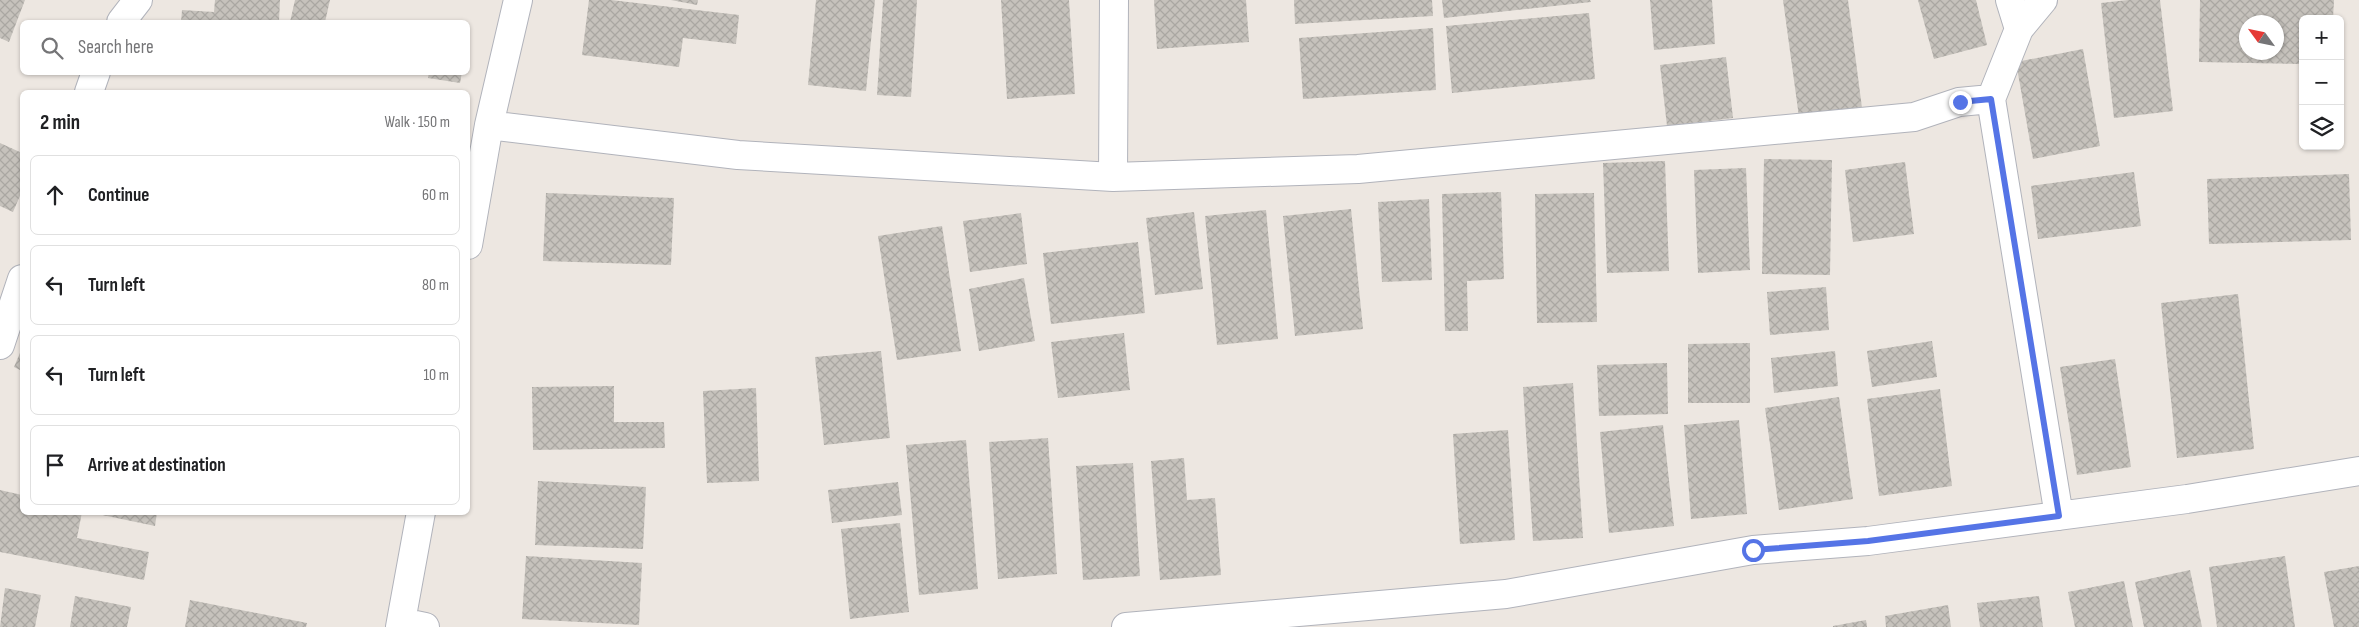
<!DOCTYPE html>
<html lang="en">
<head>
<meta charset="utf-8">
<style>
	:root { --surface:#fff; --page:#f6f6f6; --text:#202124; --muted:#757577; --line:#e0e0e0 }
	body { margin:0; font-family:"Sofia Sans Condensed",sans-serif; background:var(--page); color:var(--text) }
	.controls { position:absolute; right:15px; top:15px; display:grid; overflow:hidden; border-radius:8px; box-shadow:0 1px 4px #0004 }
	.controls button { width:45px; height:45px; display:grid; place-items:center; padding:0; border:0; border-bottom:1px solid var(--line); background:var(--surface); color:var(--text); font:25px sans-serif }
	.compass { position:absolute; left:2239px; top:15px; width:45px; height:45px; border-radius:50%; background:var(--surface); box-shadow:0 1px 4px #0004; rotate:303deg }
	.stop { position:absolute; width:15px; height:15px; margin:-11px; border:4px solid #5574e6; border-radius:50%; background:#fff }
	.stop.end { background:#5574e6; border-color:#fff; box-shadow:0 1px 5px #0008 }
	.list { margin:0; padding:0; list-style:none }
	h2 { display:flex; justify-content:space-between; align-items:center; height:65px; margin:0; padding:0 20px; font-size:21px }
	h2 small { font-size:16px; font-weight:400; color:var(--muted) }
	.list li { display:grid; grid-template-columns:32px 1fr auto; gap:15px; align-items:center; box-sizing:border-box; height:80px; margin:0 10px 10px; padding:0 10px; border:1px solid var(--line); border-radius:8px }
	.list b { display:block; font-size:19px; white-space:nowrap }
	.list em { font-size:16px; font-style:normal; color:var(--muted) }
	.icon { flex:none; width:28px; height:28px; fill:none; stroke:currentColor; stroke-width:2; stroke-linecap:round; stroke-linejoin:round }
	.map { position:relative; flex:none; width:2359px; height:627px; overflow:hidden }
	.search { position:absolute; background:var(--surface); box-shadow:0 1px 4px #0004; left:20px; top:20px; width:450px; height:55px; display:flex; align-items:center; gap:12px; box-sizing:border-box; padding:0 18px; border-radius:8px; color:var(--muted); font-size:19px }
	.panel { position:absolute; background:var(--surface); box-shadow:0 1px 4px #0004; left:20px; top:90px; width:450px; height:425px; border-radius:8px }
	.map>svg:first-child { display:block }
	.building { fill:url(#building-cross-hatch); fill-rule:evenodd }
	.lines { fill:none; stroke-linecap:round; stroke-linejoin:round }
	.street-casing { stroke:#b1b3bb; stroke-width:30 }
	.street { stroke:#fff; stroke-width:28 }
	.route { stroke:#5574e6; stroke-width:6 }
</style>
</head>
<body>
<div class="map">
<svg width="2359" height="627" viewBox="0 0 2359 627">
	<defs>
		<pattern id="building-cross-hatch" width="8" height="8" patternUnits="userSpaceOnUse" patternTransform="scale(1.25)"><rect width="8" height="8" fill="#c6c2bc"/><path d="M0 0l8 8M0 8l8-8" fill="none" stroke="#aaa7a2"/></pattern>
	</defs>
	<rect width="100%" height="100%" fill="#ede7e1"/>
	<path class="building" d="M0 0H25L9 42 0 38Z
		M215 0H280L279 22H181L182 10 214 12Z
		M295 0H330L325 22H290Z
		M589 0H611L739 15 736 44 683 38 679 67 582 55Z
		M671 0H698L697 5Z
		M816 0H875L866 91 808 85Z
		M883 0H917L911 97 877 95Z
		M1001 0H1069L1075 94 1007 99Z
		M1154 0H1246L1249 42 1157 49Z
		M1294 0H1432L1433 16 1295 24Z
		M1442 0H1590L1591 2 1444 18Z
		M1650 0H1712L1715 44 1654 50Z
		M1783 0H1848L1862 108 1799 117Z
		M1918 0H1976L1987 45 1934 59Z
		M2128 0H2160L2173 111 2114 118 2101 3Z
		M2200 0H2334L2333 19H2303V64L2199 62ZM2246 22H2276V52H2246Z
		M1589 13 1595 79 1452 93 1446 26Z
		M1433 28 1436 90 1303 99 1299 38Z
		M2083 49 2100 146 2033 159 2016 62Z
		M1726 57 1733 118 1667 126 1660 65Z
		M429 72H462L460 83 428 78Z
		M0 143 22 153V191L13 212 0 206Z
		M1764 159 1832 160 1830 275 1762 274Z
		M1665 161 1669 271 1607 273 1603 163Z
		M1905 162 1914 234 1853 242 1845 170Z
		M1746 168 1750 270 1698 273 1694 170Z
		M2134 172 2141 226 2038 239 2031 186Z
		M2349 174 2351 240 2209 244 2207 179Z
		M1501 192 1504 279 1467 281 1468 331H1445L1442 194Z
		M546 193 674 198 671 265 543 261Z
		M1594 193 1597 322 1537 323 1535 194Z
		M1429 199 1432 280 1382 282 1378 202Z
		M1351 209 1363 329 1295 336 1283 216Z
		M1266 210 1278 339 1217 345 1205 216Z
		M1194 212 1203 289 1155 295 1146 218Z
		M1021 213 1027 264 970 272 963 221Z
		M942 226 961 351 897 360 878 236Z
		M1138 242 1145 313 1051 324 1043 253Z
		M1024 278 1035 341 979 351 969 289Z
		M1826 287 1829 330 1770 335 1767 292Z
		M2238 294 2254 449 2177 458 2161 303Z
		M1124 333 1130 390 1058 398 1051 342Z
		M1932 341 1937 377 1872 387 1867 351Z
		M1750 343V403H1688V344Z
		M22 348V371L14 367Z
		M881 351 890 438 824 445 815 357Z
		M1835 351 1838 386 1774 393 1771 358Z
		M2115 359 2131 467 2077 475 2060 367Z
		M1667 363 1668 414 1599 416 1597 365Z
		M1573 383 1583 538 1533 541 1523 387Z
		M614 386V422H664L665 448 533 450 532 387Z
		M756 388 759 481 707 483 703 391Z
		M1940 389 1952 486 1879 496 1867 399Z
		M1839 397 1853 499 1779 510 1765 408Z
		M1739 420 1747 514 1691 519 1684 425Z
		M1663 425 1674 526 1609 533 1600 432Z
		M1508 430 1515 540 1460 544 1453 434Z
		M1048 438 1057 574 998 579 989 442Z
		M966 440 978 589 919 595 906 445Z
		M1184 458 1187 500 1215 498 1221 575 1160 580 1151 461Z
		M1133 463 1140 576 1083 580 1076 466Z
		M538 481 646 487 643 549 535 545Z
		M898 482 902 515 832 523 828 490Z
		M0 490 22 495V512H82L77 538 149 552 144 580 0 552Z
		M88 512H157L155 526Z
		M900 523 909 612 850 619 841 529Z
		M526 556 642 563 639 625 522 619Z
		M2285 556 2295 627H2217L2209 567Z
		M2359 566V627H2334L2324 572Z
		M2190 570 2202 627H2144L2135 582Z
		M2124 581 2133 627H2075L2068 592Z
		M5 588 41 595 35 627H0Z
		M75 596 131 607 127 627H70Z
		M2039 596 2043 627H1980L1977 603Z
		M190 600 307 623 306 627H185Z
		M1948 605 1951 627H1886L1885 616Z
		M1866 620 1867 627H1833V626Z"/>
	<g class="lines">
		<defs>
			<path id="street" d="M2010 0 2019 29
				M2043 0 2019 29 1991 99 2059 516
				M121 22 138 0
				M89 92 96 72
				M489 125 738 155 1113 177 1358 169 1914 117 1959 102 1991 99
				M1113 177 1114 0
				M468 245 489 125 518 0
				M0 345 22 279
				M401 622 425 627
				M400 627 421 512
				M1126 627 1506 594 1753 550 1868 541 2187 499 2359 471"/>
		</defs>
		<use href="#street" class="street-casing"/>
		<use href="#street" class="street"/>
	</g>
	<g class="lines">
		<path class="route" d="M1753 550 1868 541 2059 516 1991 99 1960 102"/>
	</g>
</svg>
<div class="controls">
<button>+</button>
<button>−</button>
<button><svg class="icon" aria-label="layers" viewBox="0 0 24 24"><path d="M12 4l9 5-9 5-9-5zM3 14l9 5 9-5"/></svg></button>
</div>
<svg class="compass" viewBox="-18 -18 36 36"><path d="M0-13l5 13h-10z" fill="#e53935"/><path d="M0 13l5-13h-10z" fill="#757577"/></svg>
<div class="stop" style="left:1753px;top:550px"></div>
<div class="stop end" style="left:1960px;top:102px"></div>
<div class="search"><svg class="icon" aria-label="search" viewBox="0 0 24 24"><circle cx="10" cy="10" r="6"/><path d="M15 15l6 6"/></svg>Search here</div>
<section class="panel">
<h2>2 min<small>Walk · 150 m</small></h2>
<ul class="list">
<li><svg class="icon" aria-label="ahead" viewBox="0 0 24 24"><path d="M12 20V5M6 11l6-6 6 6"/></svg><div><b>Continue</b></div><em>60 m</em></li>
<li><svg class="icon" aria-label="left" viewBox="0 0 24 24"><path d="M17 20v-9H6M10 6l-5 5 5 5"/></svg><div><b>Turn left</b></div><em>80 m</em></li>
<li><svg class="icon" aria-label="left" viewBox="0 0 24 24"><path d="M17 20v-9H6M10 6l-5 5 5 5"/></svg><div><b>Turn left</b></div><em>10 m</em></li>
<li><svg class="icon" aria-label="arrive" viewBox="0 0 24 24"><path d="M6 21V4h12l-3 4 3 4H6"/></svg><div><b>Arrive at destination</b></div></li>
</ul>
</section>
</div>
</body>
</html>
